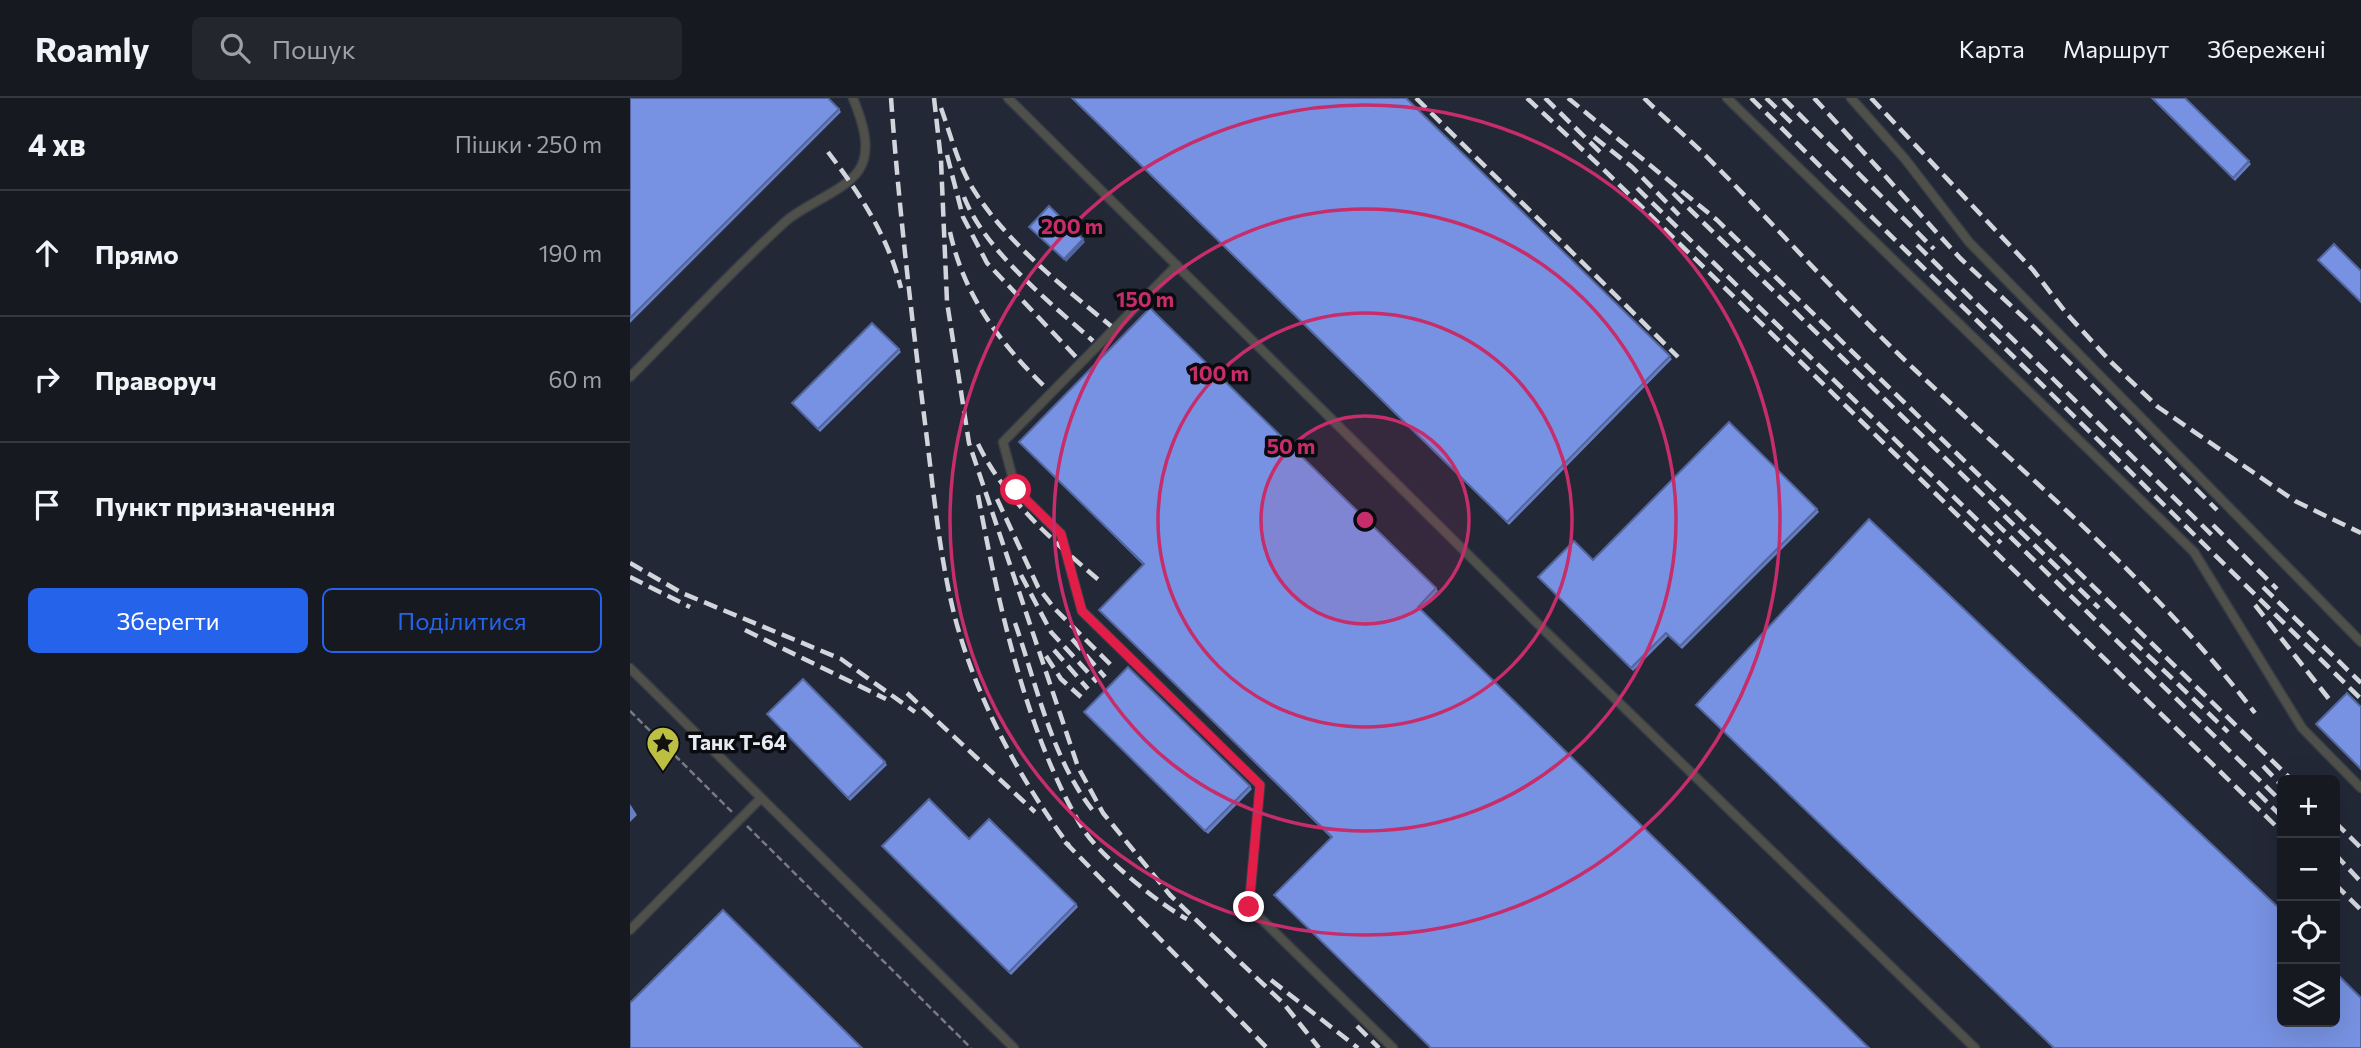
<!DOCTYPE html>
<html lang="uk">
<head>
<meta charset="utf-8">
<style>
	:root { --surface:#161920; --page:#23262d; --text:#f1f3f6; --muted:#9ea0a5; --line:#35383e; --accent:#2563eb }
	body { margin:0; font-family:Commissioner,sans-serif; background:var(--page); color:var(--text) }
	.controls { position:absolute; right:21px; bottom:21px; display:grid; overflow:hidden; border-radius:10px; box-shadow:0 7px 28px #0002 }
	.controls button { width:63px; height:63px; display:grid; place-items:center; padding:0; border:0; border-bottom:2px solid var(--line); background:var(--surface); color:var(--text); font:35px sans-serif }
	.stop { position:absolute; width:21px; height:21px; margin:-16px; border:5px solid #e11d48; border-radius:50%; background:#fff }
	.stop.end { background:#e11d48; border-color:#fff; box-shadow:0 2px 7px #0008 }
	.list { margin:0; padding:0; list-style:none }
	h2 { display:flex; justify-content:space-between; align-items:center; height:91px; margin:0; padding:0 28px; font-size:30px }
	h2 small { font-size:23px; font-weight:400; color:var(--muted) }
	.list li { display:grid; grid-template-columns:46px 1fr auto; gap:21px; align-items:center; box-sizing:border-box; height:126px; padding:0 28px; border-top:2px solid var(--line) }
	.list b { display:block; font-size:26px; white-space:nowrap }
	.list em { font-size:23px; font-style:normal; color:var(--muted) }
	.actions { display:flex; gap:14px; padding:21px 28px }
	.actions a { flex:1; padding:16px 0; border:2px solid var(--accent); border-radius:10px; text-align:center; font-size:24px; color:var(--accent) }
	.actions .main { background:var(--accent); color:#fff }
	.icon { flex:none; width:38px; height:38px; fill:none; stroke:currentColor; stroke-width:2; stroke-linecap:round; stroke-linejoin:round }
	.map { position:relative; flex:none; width:1731px; height:950px; overflow:hidden }
	header { display:flex; align-items:center; gap:42px; box-sizing:border-box; height:98px; padding:0 35px; background:var(--surface); border-bottom:2px solid var(--line) }
	header strong { font-size:33px }
	nav { display:flex; gap:38px; margin-inline-start:auto; font-size:24px }
	.search { width:490px; height:63px; background:var(--page); display:flex; align-items:center; gap:18px; box-sizing:border-box; padding:0 24px; border-radius:10px; color:var(--muted); font-size:26px }
	main { display:flex }
	aside { flex:1; background:var(--surface) }
	.map>svg:first-child { display:block }
	.built { fill:#232837; fill-rule:evenodd }
	.lines { fill:none; stroke-linecap:round; stroke-linejoin:round }
	.lane-casing { stroke:#393d46; stroke-width:11 }
	.path { stroke:#777b83; stroke-width:2.5; stroke-dasharray:7 3.5; stroke-linecap:butt }
	.lane { stroke:#4f504a; stroke-width:8 }
	.rail { stroke:#d2d5db; stroke-width:4.5; stroke-dasharray:14 7; stroke-linecap:butt }
	.wall { fill:#667ec2 }
	.shaded-wall { fill:#53669e }
	.building { fill:#7792e2; stroke:#53669e; stroke-width:2 }
	.route { stroke:#e11d48; stroke-width:9 }
	.ring { fill:none; stroke:#c62d6a; stroke-width:3.5 }
	.labels { text-anchor:middle; stroke-width:7; stroke-linejoin:round; paint-order:stroke }
	.poi-label { font-size:21px; font-weight:bold; fill:#e7eaf0; stroke:#090b0f; text-anchor:start }
	.centre { fill:#c62d6a; stroke:#090b0f; stroke-width:3.5 }
	.ring-label { font-size:21px; text-anchor:middle; font-weight:bold; fill:#c62d6a; stroke:#090b0f; stroke-width:7; stroke-linejoin:round; paint-order:stroke }
</style>
</head>
<body>
<header>
<strong>Roamly</strong>
<div class="search"><svg class="icon" aria-label="search" viewBox="0 0 24 24"><circle cx="10" cy="10" r="6"/><path d="M15 15l6 6"/></svg>Пошук</div>
<nav><a>Карта</a><a>Маршрут</a><a>Збережені</a></nav>
</header>
<main>
<aside>
<h2>4 хв<small>Пішки · 250 m</small></h2>
<ul class="list">
<li><svg class="icon" aria-label="ahead" viewBox="0 0 24 24"><path d="M12 20V5M6 11l6-6 6 6"/></svg><div><b>Прямо</b></div><em>190 m</em></li>
<li><svg class="icon" aria-label="right" viewBox="0 0 24 24"><path d="M7 20v-9h11M14 6l5 5-5 5"/></svg><div><b>Праворуч</b></div><em>60 m</em></li>
<li><svg class="icon" aria-label="arrive" viewBox="0 0 24 24"><path d="M6 21V4h12l-3 4 3 4H6"/></svg><div><b>Пункт призначення</b></div></li>
</ul>
<div class="actions"><a class="main">Зберегти</a><a>Поділитися</a></div>
</aside>
<div class="map">
<svg width="1731" height="950" viewBox="0 0 1731 950">
	<rect width="100%" height="100%" fill="#1d212a"/>
	<path class="built" d="M0 0H1731V950H0ZM1652 682H1705V924H1652Z"/>
	<g class="lines">
		<defs>
			<path id="lane" d="M378 0 911 529 1345 950
				M1097 0 1564 454 1672 630 1731 690
				M1221 0 1275 61 1339 144 1731 544
				M547 167 373 344 386 392 431 436 452 513 630 687 619 809 763 950
				M0 279C51 228 101 173 155 124 175 106 215 93 229 72 243 51 231 20 223 0
				M0 570 384 950
				M0 832 131 700"/>
		</defs>
		<use href="#lane" class="lane-casing"/>
		<path class="path" d="M0 613 102 714
			M117 728 341 950"/>
		<use href="#lane" class="lane"/>
		<path class="rail" d="M261 0C269 111 282 222 296 333 304 397 310 465 327 527 350 608 391 683 440 749
			M304 0 311 62 317 204 339 345 448 669 473 715 540 797 654 906 689 950
			M786 0 1048 259
			M897 0 970 68 1652 734
			M915 0 970 54
			M938 0 1087 122 1662 682
			M1014 0C1034 20 1056 38 1076 58 1146 128 1211 202 1283 270 1400 381 1527 487 1625 615
			M1121 0 1731 601
			M1136 0 1164 27
			M1153 0 1304 151
			M1184 0 1330 160 1406 231 1587 412
			M1241 0 1403 172 1437 216 1481 264 1528 309 1665 403 1731 435
			M311 10C320 35 327 63 340 86 374 143 431 187 481 228
			M964 39 1002 69 1049 117
			M198 54C230 96 258 138 271 190
			M317 57 333 119 357 165 447 260
			M1007 90 1371 445
			M1043 95 1469 510
			M334 99C355 153 421 205 463 243
			M320 134C334 198 370 245 415 289
			M1287 147 1586 441
			M348 346C375 402 424 444 470 483
			M348 397C368 504 396 637 453 731 469 757 530 807 557 821
			M367 401 408 489 424 510 484 570
			M1365 424 1652 704
			M1583 427 1647 491
			M0 465 52 495 211 561 285 614
			M391 477 421 534 467 584
			M0 479 60 509
			M1633 489 1731 585
			M1625 507 1699 601
			M385 525C407 588 422 662 464 714
			M115 532 256 601
			M442 541 475 579
			M1502 542 1598 634
			M424 552 458 591
			M416 558 431 581 451 599
			M277 595 405 714
			M1633 668 1652 688
			M1627 694 1652 719
			M1705 724 1731 750
			M435 744 637 950
			M1705 756 1731 784
			M1705 786 1731 812
			M641 882 728 950
			M727 928 749 950"/>
	</g>
	<path class="wall" d="M0 0 209 11 211 14 0 225Z
		M441 0H776L1042 261 879 427Z
		M1521 0H1555L1621 66 1605 83Z
		M269 251 271 254 190 334 162 305Z
		M389 344 806 490 808 493 791 511 1239 950H800L644 797 701 740 471 514 469 512 513 467Z
		M1187 411 1189 414 1052 551 1038 538 1003 573 908 479 963 462Z
		M1066 607 1652 924 1731 950H1423Z
		M454 614 620 688 622 691 578 736Z
		M137 616 255 664 257 667 220 703Z
		M0 706 7 717 0 724Z
		M339 741 446 806 448 809 381 877 252 748Z"/>
	<path class="shaded-wall" d="M453 141 455 144 436 164 434 161Z"/>
	<path class="building" d="M0 0H198L209 11 0 220Z
		M442 0H776L1040 258 877 424Z
		M1522 0H1555L1619 63 1603 80Z
		M419 108 453 141 434 161 399 129Z
		M1704 146 1731 173V204L1688 162Z
		M520 210 806 490 788 509 1239 950H801L644 797 702 739 469 512 514 466 389 344Z
		M242 225 269 251 188 331 162 305Z
		M1099 324 1187 411 1050 548 1036 535 1001 570 908 479 944 443 963 462Z
		M1239 421 1652 813V924H1705V874L1731 900V950H1424L1066 607Z
		M498 569 620 688 575 733 454 614Z
		M173 581 255 664 218 700 137 616Z
		M1717 595 1731 609V671L1686 626Z
		M299 701 339 741 359 721 446 806 379 874 252 748Z
		M93 812 232 950H0V905Z"/>
	<g class="lines">
		<path class="route" d="M386 392 431 436 452 513 630 687 619 809"/>
	</g>
	<circle cx="735" cy="422" r="104" fill="#c62d6a" fill-opacity=".12"/>
	<g class="ring">
		<circle cx="735" cy="422" r="104"/>
		<circle cx="735" cy="422" r="207"/>
		<circle cx="735" cy="422" r="311"/>
		<circle cx="735" cy="422" r="415"/>
	</g>
	<defs>
		<symbol id="sight-pin" viewBox="-11 -11 22 30"><path d="M0 17L-7.5 6A9.5 9.5 0 1 1 7.5 6Z" fill="#bdbf43" stroke="#090b0f"/><path d="M0-6L1.8-2.2L6-1.7L2.9 1.2L3.7 5.4L0 3.3L-3.7 5.4L-2.9 1.2L-6-1.7L-1.8-2.2Z" fill="#111"/></symbol>
	</defs>
	<g fill-rule="evenodd">
		<use href="#sight-pin" x="14" y="626" width="38" height="52"/>
	</g>
	<g class="labels">
		<g class="poi-label">
			<text x="58" y="652">Танк Т-64</text>
		</g>
	</g>
	<circle cx="735" cy="422" r="10" class="centre"/>
	<g class="ring-label">
		<text x="442" y="136">200 m</text>
		<text x="515" y="209">150 m</text>
		<text x="589" y="283">100 m</text>
		<text x="661" y="356">50 m</text>
	</g>
</svg>
<div class="controls">
<button>+</button>
<button>−</button>
<button><svg class="icon" aria-label="locate" viewBox="0 0 24 24"><circle cx="12" cy="12" r="6"/><path d="M12 2v4M12 18v4M2 12h4M18 12h4"/></svg></button>
<button><svg class="icon" aria-label="layers" viewBox="0 0 24 24"><path d="M12 4l9 5-9 5-9-5zM3 14l9 5 9-5"/></svg></button>
</div>
<div class="stop" style="left:386px;top:392px"></div>
<div class="stop end" style="left:619px;top:809px"></div>
</div>
</main>
</body>
</html>
